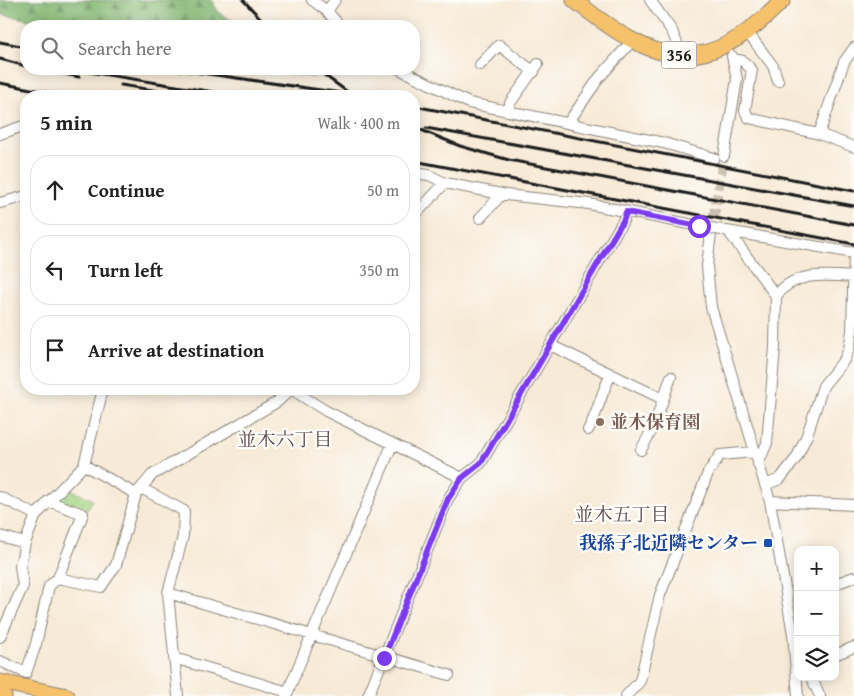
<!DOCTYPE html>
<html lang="en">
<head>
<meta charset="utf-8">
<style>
	:root { --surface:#fff; --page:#f2f2f2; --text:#222; --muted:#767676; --line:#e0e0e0 }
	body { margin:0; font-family:"Gentium Book Plus","Noto Serif JP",serif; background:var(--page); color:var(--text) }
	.controls { position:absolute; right:15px; bottom:15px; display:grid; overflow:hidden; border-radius:10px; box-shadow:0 2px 12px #0003 }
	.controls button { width:45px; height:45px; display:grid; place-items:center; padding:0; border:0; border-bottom:1px solid var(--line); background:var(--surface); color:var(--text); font:25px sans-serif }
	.stop { position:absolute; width:15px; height:15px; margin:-11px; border:4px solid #7c3aed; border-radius:50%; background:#fff }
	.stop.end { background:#7c3aed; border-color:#fff; box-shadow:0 1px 5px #0008 }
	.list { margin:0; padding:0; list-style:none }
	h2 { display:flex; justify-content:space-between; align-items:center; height:65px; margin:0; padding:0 20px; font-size:21px }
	h2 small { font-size:16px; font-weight:400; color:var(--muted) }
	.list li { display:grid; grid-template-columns:32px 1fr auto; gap:15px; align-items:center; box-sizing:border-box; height:70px; margin:0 10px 10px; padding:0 10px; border:1px solid var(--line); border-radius:20px }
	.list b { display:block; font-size:19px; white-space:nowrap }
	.list em { font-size:16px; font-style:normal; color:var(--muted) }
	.icon { flex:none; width:28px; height:28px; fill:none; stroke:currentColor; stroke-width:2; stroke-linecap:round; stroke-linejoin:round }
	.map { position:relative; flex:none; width:854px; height:696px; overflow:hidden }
	.search { position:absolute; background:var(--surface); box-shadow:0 2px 12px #0003; left:20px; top:20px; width:400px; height:55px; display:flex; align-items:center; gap:12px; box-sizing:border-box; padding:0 18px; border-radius:20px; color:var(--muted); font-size:19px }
	.panel { position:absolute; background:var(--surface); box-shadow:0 2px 12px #0003; left:20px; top:90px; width:400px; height:305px; border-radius:20px }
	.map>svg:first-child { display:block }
	.forest { fill:url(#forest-firs); stroke:#4e6846 }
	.park { fill:url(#park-dots); stroke:#5f784f }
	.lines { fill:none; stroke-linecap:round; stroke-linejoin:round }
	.minor-tunnel { stroke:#cbc1b2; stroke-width:10; stroke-dasharray:10 5; stroke-linecap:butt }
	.minor-casing { stroke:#8a837a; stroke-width:12 }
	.highway-casing { stroke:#8a837a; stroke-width:17 }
	.minor { stroke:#fff; stroke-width:10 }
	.highway { stroke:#f5c16b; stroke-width:15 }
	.rail { stroke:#1c1c1c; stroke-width:3 }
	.minor-bridge-casing { stroke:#8a837a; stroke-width:12; stroke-linecap:butt }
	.minor-bridge { stroke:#fff; stroke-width:10 }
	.route { stroke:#7c3aed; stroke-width:6 }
	.education-dot { fill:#8d6e63; stroke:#fdfcf7; stroke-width:2 }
	.transit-dot { fill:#1a4fb4; stroke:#fdfcf7; stroke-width:2 }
	.labels { text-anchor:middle; stroke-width:5; stroke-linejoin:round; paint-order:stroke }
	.shield { fill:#fdfcf7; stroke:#605f5e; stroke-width:1 }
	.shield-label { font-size:16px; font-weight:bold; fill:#1c1c1c }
	.education-label { font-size:18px; font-weight:bold; fill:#785e54; stroke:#fdfcf7; text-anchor:start }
	.transit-label { font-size:18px; font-weight:bold; fill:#164399; stroke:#fdfcf7; text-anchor:end }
	.neighbourhood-label { font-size:19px; fill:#5d4750; stroke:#fdfcf7 }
</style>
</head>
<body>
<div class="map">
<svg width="854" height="696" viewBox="0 0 854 696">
	<defs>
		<pattern id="forest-firs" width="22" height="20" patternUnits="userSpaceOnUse" patternTransform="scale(1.25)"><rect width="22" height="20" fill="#81b570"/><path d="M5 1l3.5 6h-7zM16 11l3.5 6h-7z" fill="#69925b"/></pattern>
		<pattern id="park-dots" width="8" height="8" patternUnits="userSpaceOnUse" patternTransform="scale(1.25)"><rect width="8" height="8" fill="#a2d382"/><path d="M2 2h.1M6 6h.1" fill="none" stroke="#8bb570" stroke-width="1.8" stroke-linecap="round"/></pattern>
	</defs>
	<rect width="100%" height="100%" fill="#fdfcf7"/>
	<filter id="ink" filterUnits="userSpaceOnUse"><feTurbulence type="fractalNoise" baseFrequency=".02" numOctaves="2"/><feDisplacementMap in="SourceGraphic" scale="10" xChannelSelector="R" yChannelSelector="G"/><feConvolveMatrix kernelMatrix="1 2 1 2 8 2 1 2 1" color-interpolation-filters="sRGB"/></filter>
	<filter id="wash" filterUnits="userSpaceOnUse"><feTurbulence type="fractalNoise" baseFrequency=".0096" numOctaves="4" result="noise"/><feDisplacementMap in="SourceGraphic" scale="20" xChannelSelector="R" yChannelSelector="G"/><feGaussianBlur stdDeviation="1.12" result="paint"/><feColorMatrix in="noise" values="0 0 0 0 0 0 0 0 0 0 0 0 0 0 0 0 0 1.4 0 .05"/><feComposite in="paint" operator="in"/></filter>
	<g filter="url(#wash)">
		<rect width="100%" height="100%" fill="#f7ead7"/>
		<path class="forest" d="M0 0H211L220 14 243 26H59L0 14Z
			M248 69H304L314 77Z"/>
		<path class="park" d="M68 488 93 500 86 511 61 502 60 496Z"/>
	</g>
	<g filter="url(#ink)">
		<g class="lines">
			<path class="minor-tunnel" d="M711 233 724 156"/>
			<defs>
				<path id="minor" d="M312 0 327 11 340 26
					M650 0 672 31 682 55
					M327 11 335 0
					M748 33 773 66 778 81
					M733 59 743 61 752 70 745 111 749 118 819 134 854 147
					M480 65 499 45 534 72
					M399 69 469 103 664 143 714 158
					M509 111 510 103 538 64
					M568 123 599 78 632 41
					M0 134 26 125
					M819 134 844 62 854 48
					M724 156 737 79 732 56
					M414 173 429 175 445 183 506 195 589 204 699 226
					M0 203 26 196
					M414 216 445 183
					M480 218 502 194
					M727 231 854 253
					M732 232 731 235 776 296 775 347 767 443 758 464
					M711 233 707 266 711 307 770 501 793 634 798 696
					M776 296C794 271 826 275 853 277
					M550 345 663 399
					M291 389 326 411 462 478
					M588 430C599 411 600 394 611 375
					M641 450 654 426 671 377
					M84 465 136 494
					M765 485 780 479 797 457 807 435 823 386 844 360 849 349 852 331 854 252
					M141 488 184 511 183 536 168 593 178 696
					M0 497 36 515
					M48 501 83 514 58 578
					M770 501 854 505
					M0 536 25 543
					M835 584 854 577
					M168 593 449 675
					M0 637 23 586 20 566 25 543 36 515 84 465 103 389
					M835 655 854 647
					M174 658 288 692
					M0 661 26 673 36 644 49 586 58 578 101 587 116 565 136 494 152 475 277 402 291 389
					M811 677 820 696
					M286 696 392 445
					M368 696 448 499 462 478 481 463 624 219 625 212
					M626 696 640 681 660 595 708 473 720 455 754 452"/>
				<path id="highway" d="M574 0C656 65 703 82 783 0
					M0 682 67 696
					M0 695 4 696"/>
			</defs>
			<use href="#minor" class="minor-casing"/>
			<use href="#highway" class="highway-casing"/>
			<use href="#minor" class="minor"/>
			<use href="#highway" class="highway"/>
			<path class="rail" d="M243 0 268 26
				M0 42 26 47
				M0 59 26 66
				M40 69 79 77
				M71 69 238 96
				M174 69 362 96
				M316 69 349 93
				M0 83 67 96
				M121 85 190 96
				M414 106 854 191
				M414 127 460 146 509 160 854 225
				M426 128 854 206
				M414 161 854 244"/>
			<defs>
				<path id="minor-bridge" d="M699 226 722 230"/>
			</defs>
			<use href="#minor-bridge" class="minor-bridge-casing"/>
			<use href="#minor-bridge" class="minor-bridge"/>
		</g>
	</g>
	<g class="lines" filter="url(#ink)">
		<path class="route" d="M384 658 448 499 462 478 481 463 624 219 626 212 699 226"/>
	</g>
	<circle class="education-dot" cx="600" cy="422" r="5"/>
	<rect class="transit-dot" x="763" y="538" width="10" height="10" rx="2.5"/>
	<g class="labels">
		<rect class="shield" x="661.5" y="41.5" width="35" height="27" rx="4"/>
		<g class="shield-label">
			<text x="679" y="61">356</text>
		</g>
		<g class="education-label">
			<text x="610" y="428">並木保育園</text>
		</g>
		<g class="transit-label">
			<text x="758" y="549">我孫子北近隣センター</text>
		</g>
		<g class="neighbourhood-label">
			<text x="285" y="446">並木六丁目</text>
			<text x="622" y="521">並木五丁目</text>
		</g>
	</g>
</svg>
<div class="controls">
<button>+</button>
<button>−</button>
<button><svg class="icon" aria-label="layers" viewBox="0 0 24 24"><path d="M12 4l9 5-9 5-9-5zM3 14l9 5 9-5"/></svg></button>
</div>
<div class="stop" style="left:699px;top:226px"></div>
<div class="stop end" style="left:384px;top:658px"></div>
<div class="search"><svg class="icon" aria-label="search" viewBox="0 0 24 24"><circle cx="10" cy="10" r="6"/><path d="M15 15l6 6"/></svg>Search here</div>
<section class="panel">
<h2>5 min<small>Walk · 400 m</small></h2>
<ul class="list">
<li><svg class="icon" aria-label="ahead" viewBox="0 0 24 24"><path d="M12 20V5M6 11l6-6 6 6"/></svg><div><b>Continue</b></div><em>50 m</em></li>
<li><svg class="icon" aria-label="left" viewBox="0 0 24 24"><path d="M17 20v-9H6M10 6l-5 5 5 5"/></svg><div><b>Turn left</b></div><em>350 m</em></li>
<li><svg class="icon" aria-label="arrive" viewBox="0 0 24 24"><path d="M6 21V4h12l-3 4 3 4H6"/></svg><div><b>Arrive at destination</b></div></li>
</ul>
</section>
</div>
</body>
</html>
